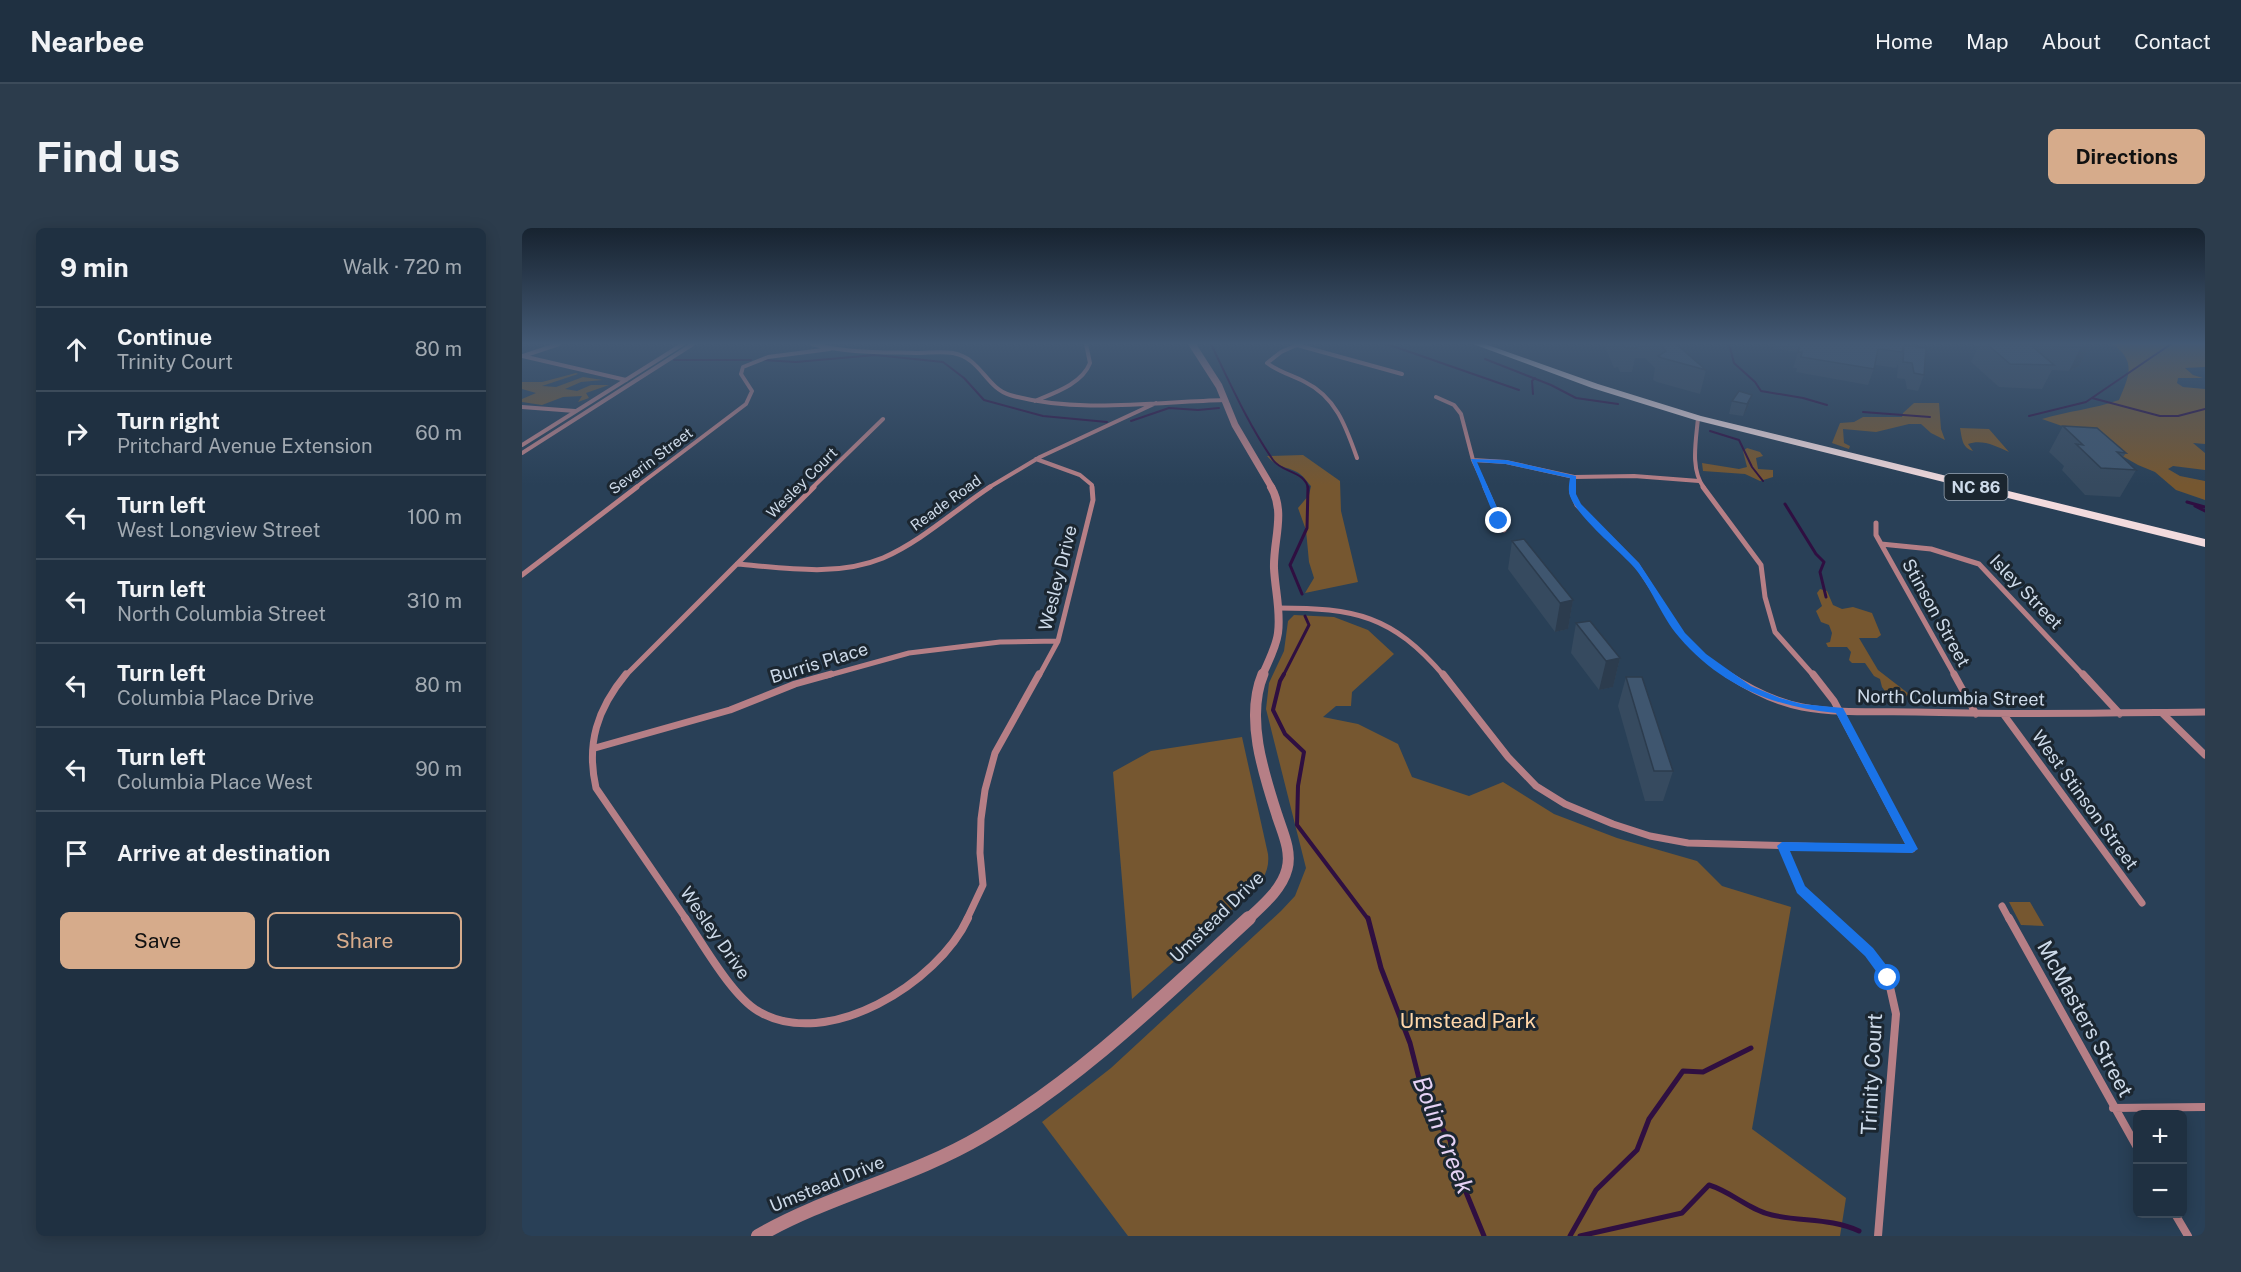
<!DOCTYPE html>
<html lang="en">
<head>
<meta charset="utf-8">
<style>
	:root { --surface:#1f3041; --page:#2c3c4c; --text:#f1f3f6; --muted:#a1a9b1; --line:#3c4b5a; --accent:#d6ab8b }
	body { margin:0; font-family:"Public Sans",sans-serif; background:var(--page); color:var(--text) }
	.controls { position:absolute; right:18px; bottom:18px; display:grid; overflow:hidden; border-radius:9px; box-shadow:0 3px 15px #0003 }
	.controls button { width:54px; height:54px; display:grid; place-items:center; padding:0; border:0; border-bottom:2px solid var(--line); background:var(--surface); color:var(--text); font:30px sans-serif }
	.stop { position:absolute; width:18px; height:18px; margin:-14px; border:4px solid #1a73e8; border-radius:50%; background:#fff }
	.stop.end { background:#1a73e8; border-color:#fff; box-shadow:0 2px 6px #0008 }
	.list { margin:0; padding:0; list-style:none }
	h2 { display:flex; justify-content:space-between; align-items:center; height:78px; margin:0; padding:0 24px; font-size:26px }
	h2 small { font-size:20px; font-weight:400; color:var(--muted) }
	.list li { display:grid; grid-template-columns:39px 1fr auto; gap:18px; align-items:center; box-sizing:border-box; height:84px; padding:0 24px; border-top:2px solid var(--line) }
	.list b { display:block; font-size:22px; white-space:nowrap }
	.list p { margin:0; font-size:20px; white-space:nowrap; color:var(--muted) }
	.list em { font-size:20px; font-style:normal; color:var(--muted) }
	.actions { display:flex; gap:12px; padding:18px 24px }
	.actions a { flex:1; padding:14px 0; border:2px solid var(--accent); border-radius:9px; text-align:center; font-size:21px; color:var(--accent) }
	.actions .main { background:var(--accent); color:#111 }
	.icon { flex:none; width:33px; height:33px; fill:none; stroke:currentColor; stroke-width:2; stroke-linecap:round; stroke-linejoin:round }
	.map { position:relative; flex:none; width:1683px; height:1008px; overflow:hidden; border-radius:9px }
	header { display:flex; align-items:center; gap:36px; box-sizing:border-box; height:84px; padding:0 30px; background:var(--surface); border-bottom:2px solid var(--line) }
	header strong { font-size:28px }
	nav { display:flex; gap:33px; margin-inline-start:auto; font-size:21px }
	.intro { display:flex; align-items:center; justify-content:space-between; box-sizing:border-box; height:144px; padding:0 36px }
	h1 { margin:0; font-size:42px }
	.button { padding:15px 27px; border-radius:9px; background:var(--accent); color:#111; font-size:21px; font-weight:700 }
	main { display:flex; gap:36px; padding:0 36px }
	aside { flex:1; background:var(--surface); border-radius:9px; box-shadow:0 3px 15px #0003 }
	.map>svg:first-child { display:block }
	.green { fill:#765730 }
	.lines { fill:none; stroke-linecap:round; stroke-linejoin:round }
	.stream-far3 { stroke:#2f0f41; stroke-width:2 }
	.stream-far2 { stroke:#2f0f41; stroke-width:3 }
	.stream-far1 { stroke:#2f0f41; stroke-width:4 }
	.stream { stroke:#2f0f41; stroke-width:5 }
	.minor-far3 { stroke:#b67f86; stroke-width:4 }
	.minor-far2 { stroke:#b67f86; stroke-width:5 }
	.minor-far1 { stroke:#b67f86; stroke-width:7 }
	.minor { stroke:#b67f86; stroke-width:8 }
	.tertiary-far3 { stroke:#b67f86; stroke-width:7 }
	.tertiary-far2 { stroke:#b67f86; stroke-width:8 }
	.tertiary-far1 { stroke:#b67f86; stroke-width:11 }
	.tertiary { stroke:#b67f86; stroke-width:14 }
	.primary { fill:#f2dbde; fill-rule:evenodd }
	.wall { fill:#364a5f }
	.shaded-wall { fill:#2c3c4e }
	.building { fill:#3f566f; stroke:#2c3c4e; stroke-width:1.5 }
	.route { fill:#1a73e8 }
	.labels { text-anchor:middle; stroke-width:6; stroke-linejoin:round; paint-order:stroke }
	.far-street-label { font-size:15px; fill:#cddae9; stroke:#1b2630 }
	.shield { fill:#1b2630; stroke:#98a4b2; stroke-width:1.5 }
	.shield-label { font-size:16px; font-weight:bold; fill:#cddae9 }
	.street-label { font-size:18px; fill:#cddae9; stroke:#1b2630 }
	.near-street-label { font-size:21px; fill:#cddae9; stroke:#1b2630 }
	.near-park-label { font-size:21px; fill:#fed6a9; stroke:#1b2630 }
	.near-water-label { font-size:24px; font-style:italic; fill:#e5d2f4; stroke:#1b2630 }
</style>
</head>
<body>
<header>
<strong>Nearbee</strong>
<nav><a>Home</a><a>Map</a><a>About</a><a>Contact</a></nav>
</header>
<div class="intro"><h1>Find us</h1><a class="button">Directions</a></div>
<main>
<aside>
<h2>9 min<small>Walk · 720 m</small></h2>
<ul class="list">
<li><svg class="icon" aria-label="ahead" viewBox="0 0 24 24"><path d="M12 20V5M6 11l6-6 6 6"/></svg><div><b>Continue</b><p>Trinity Court</p></div><em>80 m</em></li>
<li><svg class="icon" aria-label="right" viewBox="0 0 24 24"><path d="M7 20v-9h11M14 6l5 5-5 5"/></svg><div><b>Turn right</b><p>Pritchard Avenue Extension</p></div><em>60 m</em></li>
<li><svg class="icon" aria-label="left" viewBox="0 0 24 24"><path d="M17 20v-9H6M10 6l-5 5 5 5"/></svg><div><b>Turn left</b><p>West Longview Street</p></div><em>100 m</em></li>
<li><svg class="icon" aria-label="left" viewBox="0 0 24 24"><path d="M17 20v-9H6M10 6l-5 5 5 5"/></svg><div><b>Turn left</b><p>North Columbia Street</p></div><em>310 m</em></li>
<li><svg class="icon" aria-label="left" viewBox="0 0 24 24"><path d="M17 20v-9H6M10 6l-5 5 5 5"/></svg><div><b>Turn left</b><p>Columbia Place Drive</p></div><em>80 m</em></li>
<li><svg class="icon" aria-label="left" viewBox="0 0 24 24"><path d="M17 20v-9H6M10 6l-5 5 5 5"/></svg><div><b>Turn left</b><p>Columbia Place West</p></div><em>90 m</em></li>
<li><svg class="icon" aria-label="arrive" viewBox="0 0 24 24"><path d="M6 21V4h12l-3 4 3 4H6"/></svg><div><b>Arrive at destination</b></div></li>
</ul>
<div class="actions"><a class="main">Save</a><a>Share</a></div>
</aside>
<div class="map">
<svg width="1683" height="1008" viewBox="0 0 1683 1008">
	<rect width="100%" height="100%" fill="#294057"/>
	<path class="green" d="M1590 116H1683V139L1663 140 1671 147 1681 150H1656L1655 155 1661 159 1683 161V216L1671 215 1683 225V242L1651 238 1646 241 1658 248 1683 253V272L1654 262 1633 244 1616 237 1560 205 1520 191C1546 183 1572 181 1597 172 1607 148 1615 133 1590 116Z
		M54 145 56 146 20 158 34 159 61 149 81 152 59 154 43 161 55 163 69 157H87L64 165 67 170 56 174 60 168 41 169 20 177 0 174V171L14 165 0 161V154H20Z
		M1392 175H1417L1419 201 1423 212 1409 205 1399 196H1387L1354 204 1321 201 1322 215 1328 218 1327 221 1310 215 1318 195 1332 194 1341 189H1380L1381 185Z
		M1438 200 1467 201 1487 224C1474 218 1460 211 1446 216L1451 223C1440 220 1440 210 1438 200Z
		M1225 220 1238 224 1241 228 1234 230 1236 241 1251 242V249L1238 253 1223 246 1181 243 1180 235 1217 241 1225 239 1221 223Z
		M781 227 818 253 819 283 836 354 783 365 792 350 787 334 784 302 776 280 787 267 789 258C784 253 782 248 775 244 763 238 754 239 745 228Z
		M1298 361 1305 363 1311 377 1320 381 1331 379 1350 385 1359 407 1355 410H1337L1356 442 1387 466 1380 472 1370 473 1360 459 1358 451 1352 448 1343 435H1330L1327 432 1329 424 1325 419H1306L1304 415 1308 414 1310 405 1307 397 1299 394 1294 383 1300 378 1295 365Z
		M772 387 812 389 846 402 872 426 830 464 829 478H814L801 489 836 496 876 516 890 549 947 568 981 554 1032 586 1095 610 1175 633 1200 658 1269 679 1230 901 1324 970 1318 1008H606L520 894 589 840 759 683 773 668 784 640 744 481 747 455 762 423 766 393Z
		M720 509 746 626C748 643 740 654 728 666L610 771 591 544 629 523Z
		M1487 674H1508L1522 698 1499 697Z"/>
	<g class="lines">
		<path class="stream-far3" d="M689 116C708 155 726 196 751 232 760 245 783 243 786 260
			M865 116 997 162
			M1207 116 1212 135 1233 154 1239 163 1281 170 1305 177
			M963 131 1029 157 1054 170 1096 176
			M152 132H229
			M241 132 274 134 353 127 421 134 442 150 462 172 521 188 585 194
			M1011 166 1010 153 1013 150
			M1570 170 1638 188H1656L1683 181
			M1341 184 1408 189
			M1507 188 1564 174 1649 116
			M609 193 647 180 676 182 697 180
			M1188 203 1217 212 1230 239 1241 253"/>
		<path class="stream-far2" d="M1665 274 1683 279
			M1263 276 1294 326 1302 334 1298 344 1304 369
			M1673 278 1683 283
			M780 366 768 337 785 300 786 259
			M761 448 787 397 783 388"/>
		<path class="stream-far1" d="M762 446 758 453 751 482 763 506 782 524 776 558 775 597 846 691"/>
		<path class="stream" d="M846 690 859 740 888 815 903 874 928 912 939 952 962 1008
			M1048 1008 1074 962 1115 922 1127 891 1161 843 1181 844 1229 820
			M1058 1008 1160 985 1187 957C1210 964 1227 982 1250 987 1280 994 1309 990 1337 1003"/>
		<path class="minor-far3" d="M290 116C324 125 359 124 394 125 406 125 419 123 431 125 459 130 464 160 488 167 555 186 633 174 702 172
			M777 116 759 124 745 135C757 144 770 147 783 154 814 169 824 199 835 230
			M775 117 880 146
			M0 128 104 152
			M1 128 37 116
			M914 169 932 177 939 186 951 232 964 260
			M513 173C532 165 560 156 568 135L564 116
			M0 179 53 183
			M1176 190C1174 213 1168 241 1182 260
			M0 217 161 116
			M0 225 171 116
			M514 231 558 247 570 257V260
			M951 232 984 234 1052 249
			M113 260 224 176 230 163 219 146 221 139 246 129 308 121
			M290 260 361 191
			M466 260 518 229 634 175
			M1051 260 1052 249 1112 248 1177 253"/>
		<path class="minor-far2" d="M963 259 982 302
			M1051 259 1050 265 1055 277 1115 337 1160 407 1181 428 1207 448
			M1181 259 1239 337 1243 369 1253 404 1292 448
			M1354 295V307L1433 448
			M1359 316 1409 321 1457 336 1562 448
			M215 336C263 340 315 349 361 330 400 313 433 282 468 259
			M0 347 115 259
			M756 380C833 380 870 387 922 448
			M103 448 292 259
			M304 448 387 425 478 414 536 413
			M517 448 536 413 571 272 570 259"/>
		<path class="minor-far1" d="M104 446C75 481 64 516 74 560L164 691
			M921 446 986 529 1014 558 1043 576 1091 596 1128 608 1166 615 1390 621 1312 473 1291 446
			M1205 446C1228 461 1253 474 1280 479 1317 486 1357 483 1394 484 1491 487 1587 485 1683 484
			M1432 446 1454 486
			M1561 446 1598 486
			M1640 485 1683 527
			M1482 487 1620 675
			M73 520 208 482 273 456 309 446
			M1260 618 1279 661 1312 691
			M1480 678 1487 691
			M445 691 461 657 458 625 459 591 463 562 473 525 517 446"/>
		<path class="minor" d="M163 690C181 716 210 768 236 783 305 824 416 755 446 690
			M1310 690 1347 724 1366 750 1374 786 1356 1008
			M1487 690 1616 921
			M1591 880 1683 879
			M1653 986 1666 1008"/>
		<path class="tertiary-far3" d="M670 116 697 158 713 197 750 260"/>
		<path class="tertiary-far2" d="M740 448C746 434 754 420 756 405 759 383 753 362 752 340 751 313 764 284 749 259"/>
		<path class="tertiary-far1" d="M726 691C741 677 760 661 765 641 770 623 760 603 755 587 741 544 723 489 741 446"/>
		<path class="tertiary" d="M236 1008C307 967 389 950 460 908 559 850 643 767 727 690"/>
		<path class="primary" d="M951 116H963L1076 156 1179 188 1683 311V319L1173 192 1070 160Z"/>
	</g>
	<path class="wall" d="M882 116H909L908 119Z
		M1080 116H1112L1113 117V116H1154L1184 142 1178 166 1135 154 1131 152 1133 140 1123 130H1113L1110 144H1098L1096 139 1092 140 1082 116Z
		M1254 116H1382L1381 121 1382 117 1402 147 1396 163 1385 161 1383 151 1375 150 1376 136 1374 140 1353 137 1346 157 1274 144 1275 140H1271L1276 124 1253 121Z
		M1454 116H1569L1557 138 1547 143 1530 142 1520 161 1477 159 1449 134 1456 119 1453 117Z
		M1230 167 1226 179 1221 188 1207 186 1210 173Z
		M1541 198 1604 225 1601 229 1614 242 1598 269 1563 267 1540 242 1542 238 1527 224Z
		M990 313 1051 372 1046 401 1033 404 986 341Z
		M1054 395 1098 430 1091 459 1077 462 1049 425Z
		M1104 449 1151 543 1141 573H1123L1096 478Z"/>
	<path class="shaded-wall" d="M1567 116H1569L1557 138 1547 143 1559 119Z
		M1230 167 1226 179 1221 188 1225 176Z
		M1051 372 1046 401 1033 404 1038 375Z
		M1098 430 1091 459 1077 462 1084 433Z"/>
	<path class="building" d="M1097 116H1112L1115 120H1103L1100 116Z
		M1138 116H1154L1184 142 1140 130 1136 128 1144 123Z
		M1278 116H1382L1380 124 1356 121 1352 141 1279 129 1280 124H1276Z
		M1465 116H1567L1559 119 1510 118 1532 137 1488 136Z
		M1382 117 1404 120 1402 147 1392 145 1390 135 1381 134Z
		M1217 163 1230 167 1225 176 1210 173Z
		M1541 198 1575 200 1604 225 1595 224 1614 242 1579 240 1554 216 1561 217Z
		M1002 311 1051 372 1038 375 990 313Z
		M1068 393 1098 430 1084 433 1054 395Z
		M1104 449H1120L1151 543H1132Z"/>
	<linearGradient id="sky" x2="0" y2="1"><stop stop-color="#172330"/><stop offset="0.45" stop-color="#435974"/><stop offset="1" stop-color="#435974" stop-opacity="0"/></linearGradient>
	<rect width="1683" height="257" fill="url(#sky)"/>
	<path class="route" d="M949 231 984 232 1054 248V266L1059 276 1117 335 1163 405 1184 426 1229 458 1258 470 1280 476 1321 480 1396 621 1390 625 1268 623 1283 658 1351 720 1371 746 1372 750 1371 754H1362L1343 728 1275 665 1255 618 1260 614 1383 616 1314 485C1252 479 1199 458 1157 409 1138 387 1129 357 1109 336 1093 319 1055 288 1048 268 1046 263 1047 256 1048 250L984 236 955 234 981 293 977 295 974 293Z"/>
	<g class="labels">
		<g class="far-street-label">
			<text transform="translate(129 233) rotate(-37)" y="5">Severin Street</text>
			<text transform="translate(280 255) rotate(-45)" y="5">Wesley Court</text>
			<text transform="translate(424 275) rotate(-36)" y="5">Reade Road</text>
		</g>
		<rect class="shield" x="1422.5" y="246" width="63" height="26" rx="4.5"/>
		<g class="shield-label">
			<text x="1454" y="265">NC 86</text>
		</g>
		<g class="street-label">
			<text transform="translate(536 350) rotate(-76)" y="6">Wesley Drive</text>
			<text transform="translate(1504 364) rotate(46)" y="6">Isley Street</text>
			<text transform="translate(1414 385) rotate(61)" y="6">Stinson Street</text>
			<text transform="translate(297 435) rotate(-17)" y="6">Burris Place</text>
			<text transform="translate(1429 470) rotate(1)" y="6">North Columbia Street</text>
			<text transform="translate(1563 572) rotate(54)" y="6">West Stinson Street</text>
			<text transform="translate(695 689) rotate(-44)" y="6">Umstead Drive</text>
			<text transform="translate(193 705) rotate(55)" y="6">Wesley Drive</text>
			<text transform="translate(305 956) rotate(-22)" y="6">Umstead Drive</text>
		</g>
		<g class="near-street-label">
			<text transform="translate(1563 791) rotate(61)" y="7">McMasters Street</text>
			<text transform="translate(1350 846) rotate(-87)" y="7">Trinity Court</text>
		</g>
		<g class="near-park-label">
			<text x="946" y="800">Umstead Park</text>
		</g>
		<g class="near-water-label">
			<text transform="translate(921 907) rotate(68)" y="8">Bolin Creek</text>
		</g>
	</g>
</svg>
<div class="controls">
<button>+</button>
<button>−</button>
</div>
<div class="stop" style="left:1366px;top:750px"></div>
<div class="stop end" style="left:977px;top:293px"></div>
</div>
</main>
</body>
</html>
